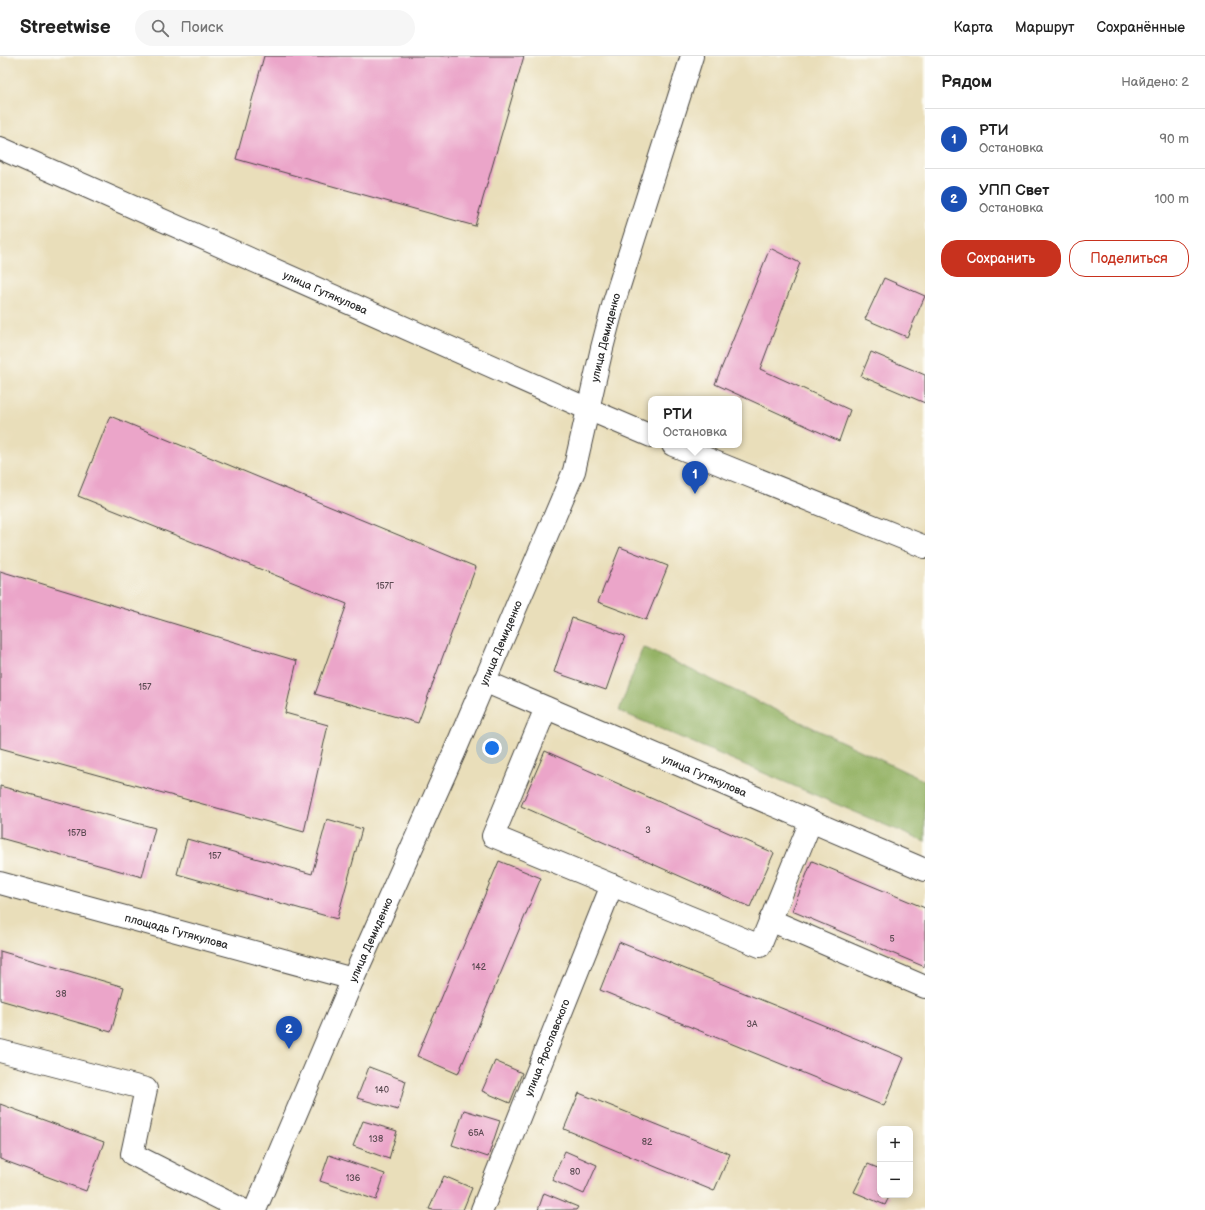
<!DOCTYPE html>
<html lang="ru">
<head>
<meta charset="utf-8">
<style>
	:root { --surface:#fff; --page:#f6f6f6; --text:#222; --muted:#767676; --line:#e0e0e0; --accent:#c8321e }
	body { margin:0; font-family:"Balsamiq Sans",sans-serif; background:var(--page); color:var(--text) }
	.controls { position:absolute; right:12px; bottom:12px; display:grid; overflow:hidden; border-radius:8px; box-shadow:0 2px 10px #0003 }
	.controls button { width:36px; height:36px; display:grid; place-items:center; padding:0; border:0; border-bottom:1px solid var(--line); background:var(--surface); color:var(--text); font:20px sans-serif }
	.you { position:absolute; left:492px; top:692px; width:14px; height:14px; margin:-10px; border:3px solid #fff; border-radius:50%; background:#1a73e8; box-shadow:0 0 0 6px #1a73e833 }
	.badge { display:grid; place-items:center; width:26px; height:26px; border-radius:50%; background:var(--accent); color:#fff; font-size:13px; font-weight:700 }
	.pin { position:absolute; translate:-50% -33px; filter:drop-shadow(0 1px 2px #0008) }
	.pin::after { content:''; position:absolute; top:21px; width:14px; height:12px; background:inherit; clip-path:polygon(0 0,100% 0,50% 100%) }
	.popup { position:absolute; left:648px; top:340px; width:94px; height:52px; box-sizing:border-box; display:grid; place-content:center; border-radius:8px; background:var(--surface); filter:drop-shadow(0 1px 3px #0005); font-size:13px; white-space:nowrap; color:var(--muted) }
	.popup b { font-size:15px; color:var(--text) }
	.popup::after { content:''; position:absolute; left:50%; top:100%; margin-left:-8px; border:8px solid transparent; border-top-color:var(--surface) }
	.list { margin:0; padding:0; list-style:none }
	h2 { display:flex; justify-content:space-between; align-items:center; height:52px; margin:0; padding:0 16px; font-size:17px }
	h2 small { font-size:13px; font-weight:400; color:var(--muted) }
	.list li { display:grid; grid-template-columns:26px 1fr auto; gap:12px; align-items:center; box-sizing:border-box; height:60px; padding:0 16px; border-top:1px solid var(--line) }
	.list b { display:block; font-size:15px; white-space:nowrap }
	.list p { margin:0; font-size:13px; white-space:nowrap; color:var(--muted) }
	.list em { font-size:13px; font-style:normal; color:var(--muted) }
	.actions { display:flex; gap:8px; padding:12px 16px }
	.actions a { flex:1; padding:9px 0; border:1px solid var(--accent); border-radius:16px; text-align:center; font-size:14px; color:var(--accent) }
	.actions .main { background:var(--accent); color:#fff }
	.icon { flex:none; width:22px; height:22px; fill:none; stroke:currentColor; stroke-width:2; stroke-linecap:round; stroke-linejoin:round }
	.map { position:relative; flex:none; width:925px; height:1154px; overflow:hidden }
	header { display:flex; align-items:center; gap:24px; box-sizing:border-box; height:56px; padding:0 20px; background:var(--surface); border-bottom:1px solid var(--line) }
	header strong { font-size:19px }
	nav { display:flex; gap:22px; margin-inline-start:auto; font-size:14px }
	.search { width:280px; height:36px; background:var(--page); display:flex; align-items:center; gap:10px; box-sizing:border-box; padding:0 14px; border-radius:22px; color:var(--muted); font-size:15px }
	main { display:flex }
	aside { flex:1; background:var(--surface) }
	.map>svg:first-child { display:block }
	.forest { fill:#95b366; stroke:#606f48 }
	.building { fill:#eba5c9 }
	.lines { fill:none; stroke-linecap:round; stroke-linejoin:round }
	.minor-casing { stroke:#484640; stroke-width:24 }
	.major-casing { stroke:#484640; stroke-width:24 }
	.minor { stroke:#fff; stroke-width:22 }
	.major { stroke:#fff; stroke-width:22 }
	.labels { text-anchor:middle; stroke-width:3; stroke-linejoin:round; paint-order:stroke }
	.number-label { font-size:9px; fill:#5b4a52 }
	.street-label { font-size:11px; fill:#2b2b2b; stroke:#fdfcf7 }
</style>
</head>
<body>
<header>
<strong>Streetwise</strong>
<div class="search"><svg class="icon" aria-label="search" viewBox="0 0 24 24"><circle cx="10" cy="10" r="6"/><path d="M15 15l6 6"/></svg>Поиск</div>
<nav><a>Карта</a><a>Маршрут</a><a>Сохранённые</a></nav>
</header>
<main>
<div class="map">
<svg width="925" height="1154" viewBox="0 0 925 1154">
	<rect width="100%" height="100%" fill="#fdfcf7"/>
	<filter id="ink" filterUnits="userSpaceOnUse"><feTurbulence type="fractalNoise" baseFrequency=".025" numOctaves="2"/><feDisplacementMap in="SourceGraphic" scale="8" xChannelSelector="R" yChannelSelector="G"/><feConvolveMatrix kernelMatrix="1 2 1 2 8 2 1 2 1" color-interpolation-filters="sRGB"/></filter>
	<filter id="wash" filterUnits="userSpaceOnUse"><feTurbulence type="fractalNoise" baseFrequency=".012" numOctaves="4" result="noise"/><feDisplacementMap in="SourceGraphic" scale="16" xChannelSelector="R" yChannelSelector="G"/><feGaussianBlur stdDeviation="0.9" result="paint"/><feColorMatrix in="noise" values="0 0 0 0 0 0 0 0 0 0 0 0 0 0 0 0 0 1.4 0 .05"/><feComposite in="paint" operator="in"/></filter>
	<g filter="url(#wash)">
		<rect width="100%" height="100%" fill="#e9deba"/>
		<path class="forest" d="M643 591 925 725V786L619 655Z"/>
		<g id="blocks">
			<path class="building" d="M264 0H524L475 170 236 103Z
				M770 192 800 207 760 313 850 354 839 385 715 328Z
				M884 222 925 240 907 281 865 263Z
				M871 296 925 319V347L861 320Z
				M110 360 476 511 418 667 315 638 347 548 78 440Z
				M620 491 668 510 646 564 598 546Z
				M0 515 297 605 285 657 328 669 304 776 0 692Z
				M572 562 625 580 606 634 554 616Z
				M545 695 774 797 750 851 521 750Z
				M0 730 155 772 142 821 0 782Z
				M327 763 362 773 337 863 177 818 187 783 312 818Z
				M499 805 541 822 458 1018 417 1000Z
				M812 805 925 852V911L792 855Z
				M619 886 904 1002 884 1050 600 934Z
				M0 895 124 931 111 976 0 944Z
				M495 1005 522 1017 510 1047 482 1035Z
				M369 1011 406 1025 398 1054 357 1042Z
				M579 1037 730 1098 714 1135 564 1073Z
				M0 1048 104 1086 86 1135 0 1103Z
				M464 1054 500 1065 488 1101 452 1089Z
				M363 1065 397 1075 389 1103 353 1090Z
				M565 1095 597 1109 584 1138 552 1124Z
				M329 1099 385 1118 376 1144 320 1125Z
				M868 1108 880 1113V1139H890L885 1149 854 1136Z
				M444 1120 472 1132 463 1154H433L429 1153Z
				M544 1137 578 1151 576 1154H538Z"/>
		</g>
	</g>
	<g filter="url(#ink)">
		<use href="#blocks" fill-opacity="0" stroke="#484640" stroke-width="1"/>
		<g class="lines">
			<defs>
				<g id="minor">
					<path id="s1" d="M0 92 588 353"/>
					<path id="s2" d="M484 625 925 814"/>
					<path d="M546 652 493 780 760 890 811 765"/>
					<path id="s3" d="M0 827 353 923"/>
					<path d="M770 864 925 931"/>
					<path d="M0 995 146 1033 132 1098 243 1154"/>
					<path id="s4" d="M482 1154 612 829"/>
				</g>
				<g id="major">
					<path d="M588 353 651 380"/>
					<path d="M673 389 925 491"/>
					<path id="s5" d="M255 1154 353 923 454 697 574 415 602 292 614 246 692 0"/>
				</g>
			</defs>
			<use href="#minor" class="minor-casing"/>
			<use href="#major" class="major-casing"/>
			<use href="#minor" class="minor"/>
			<use href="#major" class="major"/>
		</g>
	</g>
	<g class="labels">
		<g class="number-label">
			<text x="385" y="533">157Г</text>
			<text x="145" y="634">157</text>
			<text x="648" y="777">3</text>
			<text x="77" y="780">157В</text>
			<text x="215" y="803">157</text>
			<text x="892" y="886">5</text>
			<text x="479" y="914">142</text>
			<text x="61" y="941">38</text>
			<text x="752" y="971">3А</text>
			<text x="382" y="1037">140</text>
			<text x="476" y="1080">65А</text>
			<text x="376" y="1086">138</text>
			<text x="647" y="1089">82</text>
			<text x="575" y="1119">80</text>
			<text x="353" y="1125">136</text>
		</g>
		<g class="street-label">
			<text dy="4" stroke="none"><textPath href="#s1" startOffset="356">улица Гутякулова</textPath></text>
			<text dy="4" stroke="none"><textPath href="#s5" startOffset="942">улица Демиденко</textPath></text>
			<text dy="4" stroke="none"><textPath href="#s5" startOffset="618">улица Демиденко</textPath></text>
			<text dy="4" stroke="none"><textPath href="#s2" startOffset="240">улица Гутякулова</textPath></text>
			<text dy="4" stroke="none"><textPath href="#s3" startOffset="183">площадь Гутякулова</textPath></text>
			<text dy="4" stroke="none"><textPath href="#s5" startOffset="294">улица Демиденко</textPath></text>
			<text dy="4" stroke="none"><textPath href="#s4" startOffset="175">улица Ярославского</textPath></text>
		</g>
	</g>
</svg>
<div class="controls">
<button>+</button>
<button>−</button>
</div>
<div class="you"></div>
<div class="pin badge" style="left:695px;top:438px;background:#1a4fb4">1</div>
<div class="popup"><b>РТИ</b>Остановка</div>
<div class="pin badge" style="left:289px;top:993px;background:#1a4fb4">2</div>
</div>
<aside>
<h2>Рядом<small>Найдено: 2</small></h2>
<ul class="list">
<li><span class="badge" style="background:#1a4fb4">1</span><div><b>РТИ</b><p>Остановка</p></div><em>90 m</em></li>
<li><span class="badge" style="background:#1a4fb4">2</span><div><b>УПП Свет</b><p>Остановка</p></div><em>100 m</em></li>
</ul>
<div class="actions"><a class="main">Сохранить</a><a>Поделиться</a></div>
</aside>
</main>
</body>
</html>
